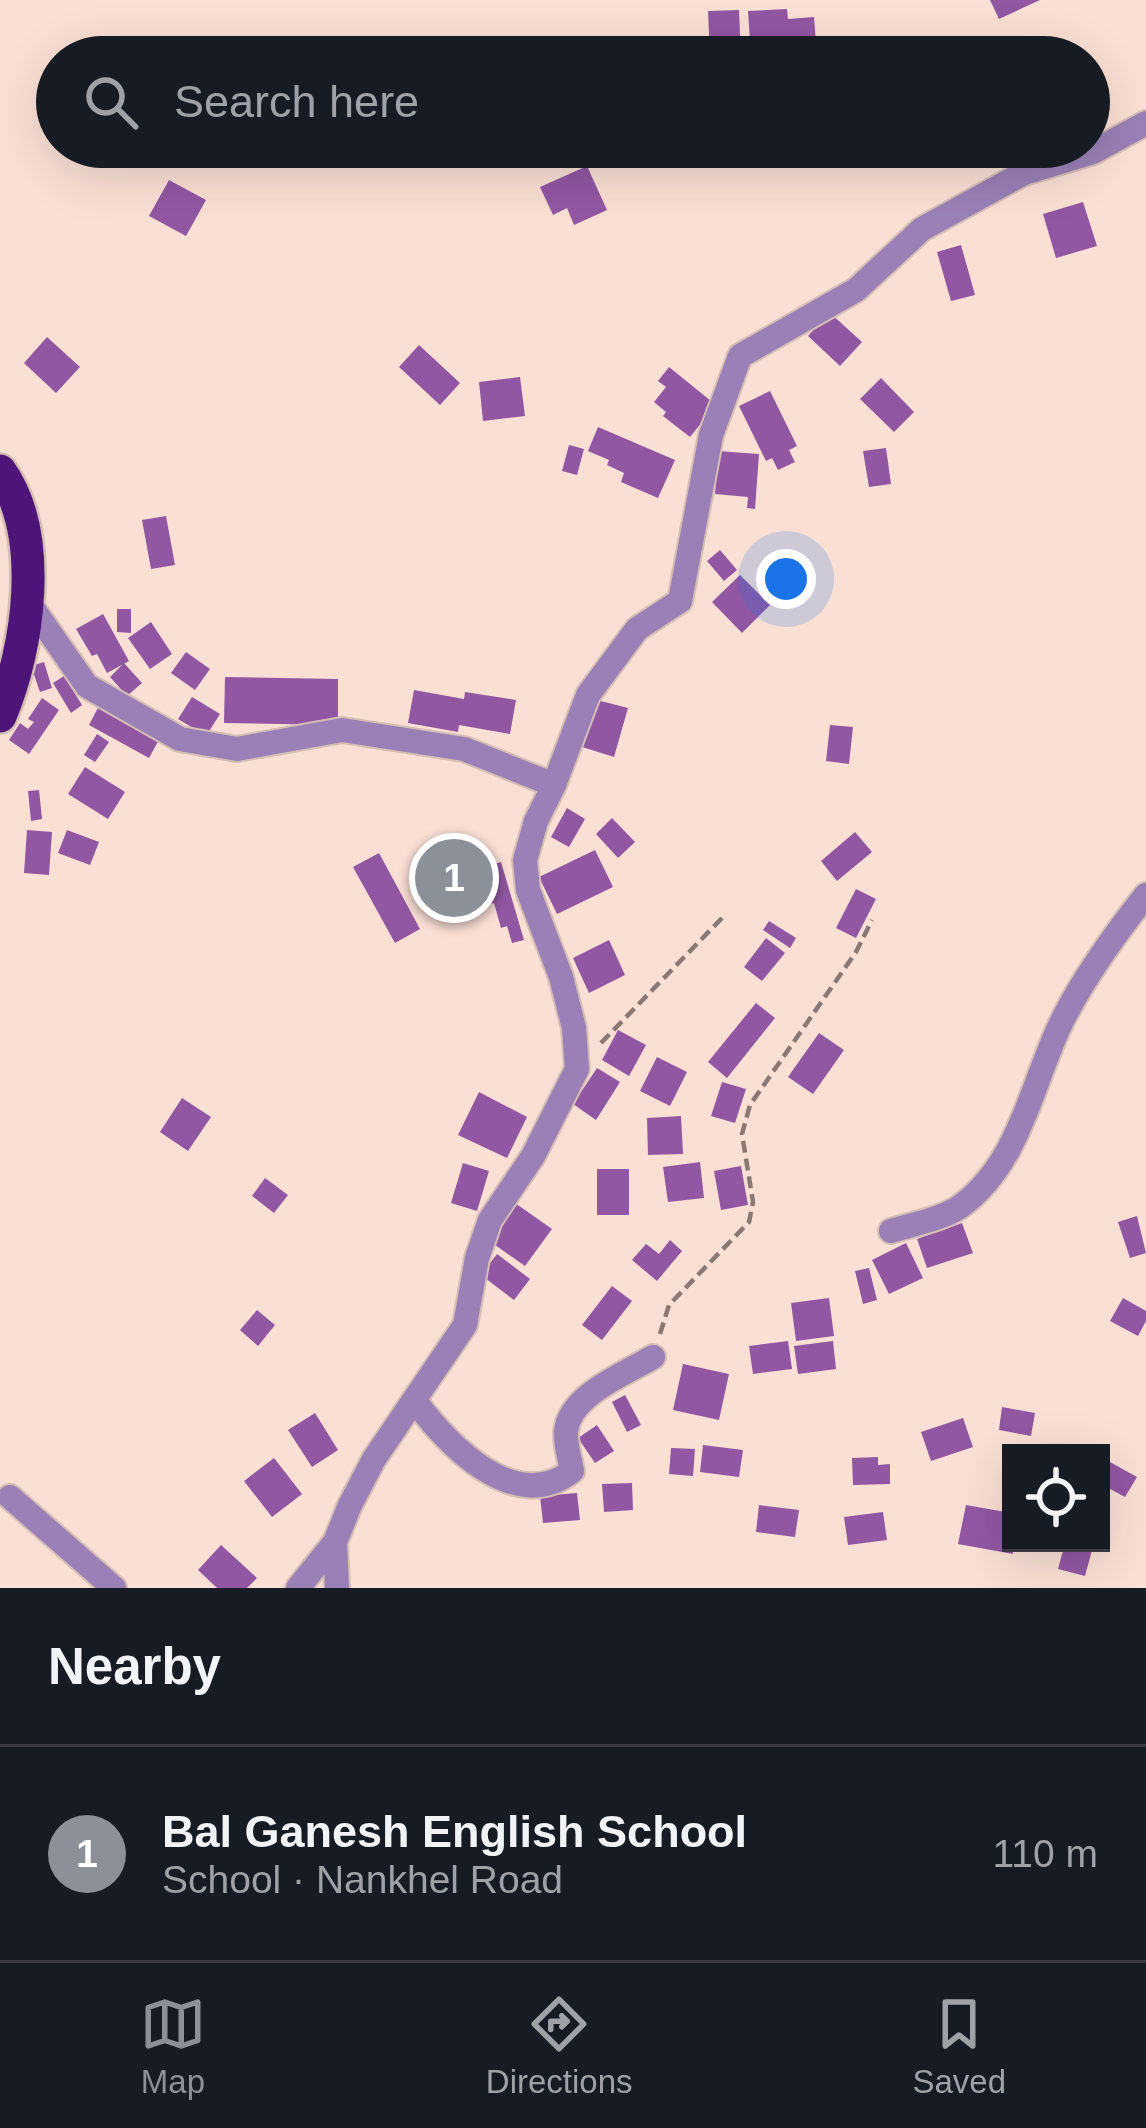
<!DOCTYPE html>
<html lang="en">
<head>
<meta charset="utf-8">
<style>
	:root { --surface:#171b24; --page:#242831; --text:#f1f3f6; --muted:#9ea1a6; --line:#363941; --accent:#8c9099 }
	body { margin:0; font-family:Helvetica,sans-serif; background:var(--page); color:var(--text) }
	.controls { position:absolute; right:36px; bottom:36px; display:grid; overflow:hidden; border-radius:0px; box-shadow:0 12px 48px #0002 }
	.controls button { width:108px; height:108px; display:grid; place-items:center; padding:0; border:0; border-bottom:3px solid var(--line); background:var(--surface); color:var(--text); font:60px sans-serif }
	.you { position:absolute; left:786px; top:579px; width:42px; height:42px; margin:-30px; border:9px solid #fff; border-radius:50%; background:#1a73e8; box-shadow:0 0 0 18px #1a73e833 }
	.badge { display:grid; place-items:center; width:78px; height:78px; border-radius:50%; background:var(--accent); color:#fff; font-size:39px; font-weight:700 }
	.pin { position:absolute; translate:-50% -50%; border:6px solid #fff; box-shadow:0 3px 12px #0006 }
	.list { margin:0; padding:0; list-style:none }
	h2 { display:flex; justify-content:space-between; align-items:center; height:156px; margin:0; padding:0 48px; font-size:51px }
	h2 small { font-size:39px; font-weight:400; color:var(--muted) }
	.list li { display:grid; grid-template-columns:78px 1fr auto; gap:36px; align-items:center; box-sizing:border-box; height:216px; padding:0 48px; border-top:3px solid var(--line) }
	.list b { display:block; font-size:45px; white-space:nowrap }
	.list p { margin:0; font-size:39px; white-space:nowrap; color:var(--muted) }
	.list em { font-size:39px; font-style:normal; color:var(--muted) }
	.icon { flex:none; width:66px; height:66px; fill:none; stroke:currentColor; stroke-width:2; stroke-linecap:round; stroke-linejoin:round }
	.map { position:relative; flex:none; width:1146px; height:1588px; overflow:hidden }
	.search { position:absolute; background:var(--surface); box-shadow:0 12px 48px #0002; left:36px; right:36px; top:36px; height:132px; display:flex; align-items:center; gap:30px; box-sizing:border-box; padding:0 42px; border-radius:66px; color:var(--muted); font-size:45px }
	.sheet { height:372px; background:var(--surface) }
	nav { display:flex; justify-content:space-around; align-items:center; box-sizing:border-box; height:168px; border-top:3px solid var(--line); background:var(--surface); font-size:33px; color:var(--muted) }
	nav a { display:grid; justify-items:center; gap:6px }
	nav .on { color:var(--accent) }
	.map>svg:first-child { display:block }
	.building { fill:#9257a3 }
	.lines { fill:none; stroke-linecap:round; stroke-linejoin:round }
	.minor-casing { stroke:#d5beb4; stroke-width:28 }
	.trunk-casing { stroke:#d5beb4; stroke-width:38 }
	.path { stroke:#8a7972; stroke-width:4.5; stroke-dasharray:12 6; stroke-linecap:butt }
	.minor { stroke:#9a80b7; stroke-width:24 }
	.trunk { stroke:#4f1479; stroke-width:33 }
</style>
</head>
<body>
<div class="map">
<svg width="1146" height="1588" viewBox="0 0 1146 1588">
	<rect width="100%" height="100%" fill="#fadfd4"/>
	<path class="building" d="M990 0H1040L999 19Z
		M787 9 788 19 814 17 816 42 789 43 790 53 751 56 748 11Z
		M739 10 741 57H710L708 11Z
		M57 104V145L53 146 48 105Z
		M158 147H188L190 164 161 168Z
		M484 147H527L512 164 500 153 496 158Z
		M587 166 607 210 574 225 567 208 553 215 540 187Z
		M169 180 206 200 186 236 149 216Z
		M1083 202 1097 246 1056 258 1043 214Z
		M961 245 975 295 951 301 937 252Z
		M829 312 862 342 840 366 808 336Z
		M47 337 80 367 56 393 24 363Z
		M419 345 460 383 440 405 399 367Z
		M669 367 716 405 690 437 663 416 666 412 654 402 666 387 658 381Z
		M520 377 525 416 483 421 479 382Z
		M881 378 914 412 894 432 860 399Z
		M770 391 797 446 789 450 795 462 778 470 772 458 766 461 739 406Z
		M598 427 675 460 658 498 621 482 624 473 607 465 609 460 588 451Z
		M569 445 584 449 577 475 562 471Z
		M886 448 891 484 869 487 863 451Z
		M718 451 759 454 755 509 747 508 748 497 715 494Z
		M166 516 175 565 151 569 142 520Z
		M720 550 737 570 724 581 707 561Z
		M740 575 770 605 742 633 712 602Z
		M117 609H131V633L117 632Z
		M103 614 129 661 107 673 97 654 92 656 76 629Z
		M151 622 172 654 150 669 128 638Z
		M186 652 210 669 195 690 171 673Z
		M44 662 52 688 40 692 31 666Z
		M124 663 142 683 127 696 110 677Z
		M64 676 82 705 71 713 53 683Z
		M225 677 338 679V725L224 723Z
		M414 690 464 699 465 692 516 700 510 734 459 725 458 732 408 723Z
		M192 697 220 714 206 736 178 719Z
		M42 698 59 710 29 754 9 740 20 723 28 729 34 722 28 719Z
		M593 699 628 708 614 757 579 746Z
		M101 702 161 736 149 758 89 725Z
		M830 725 853 727 849 764 826 761Z
		M97 734 109 742 95 762 84 755Z
		M85 767 125 792 108 819 68 794Z
		M39 790 42 819 31 821 28 791Z
		M567 808 585 819 569 847 551 837Z
		M612 818 635 842 618 858 596 834Z
		M27 830 52 832 49 875 24 873Z
		M67 830 99 842 90 865 58 853Z
		M855 832 872 852 837 881 821 861Z
		M595 850 613 887 557 914 539 877Z
		M379 853 420 929 395 943 353 867Z
		M501 862 524 940 512 943 507 926 501 928 494 903 486 905 475 870Z
		M856 889 876 899 856 938 836 928Z
		M769 921 796 938 790 948 763 930Z
		M766 938 785 953 762 981 744 967Z
		M609 940 625 975 589 993 573 958Z
		M756 1003 775 1018 727 1078 708 1062Z
		M618 1030 646 1045 629 1076 602 1060Z
		M819 1033 844 1050 813 1094 788 1077Z
		M657 1057 687 1072 670 1106 640 1091Z
		M597 1068 620 1082 596 1120 573 1104Z
		M722 1082 746 1089 735 1123 711 1116Z
		M479 1092 527 1117 507 1158 458 1135Z
		M182 1098 211 1117 188 1151 160 1132Z
		M681 1116 683 1154 648 1155 647 1118Z
		M700 1162 704 1198 668 1202 663 1167Z
		M463 1163 489 1171 477 1211 451 1203Z
		M741 1166 748 1205 721 1210 714 1171Z
		M597 1169H629V1215H597Z
		M265 1178 288 1195 274 1213 252 1196Z
		M515 1203 552 1229 525 1266 488 1240Z
		M1137 1216 1146 1253 1130 1258 1118 1222Z
		M962 1223 973 1253 927 1268 917 1239Z
		M670 1240 682 1251 657 1281 632 1260 646 1244 659 1254Z
		M906 1243 923 1278 889 1294 872 1260Z
		M497 1254 530 1279 514 1300 481 1275Z
		M869 1268 877 1300 863 1304 855 1271Z
		M612 1286 632 1301 602 1340 582 1325Z
		M829 1298 834 1336 796 1341 791 1303Z
		M1123 1298 1146 1311V1321L1138 1336 1110 1321Z
		M257 1310 275 1325 258 1346 240 1330Z
		M788 1341 792 1369 753 1374 749 1346Z
		M833 1341 836 1369 798 1374 794 1346Z
		M683 1364 729 1374 719 1420 673 1410Z
		M625 1395 641 1425 627 1432 612 1402Z
		M1002 1407 1035 1413 1031 1436 999 1430Z
		M315 1413 338 1450 312 1467 288 1430Z
		M963 1418 973 1447 931 1461 921 1432Z
		M597 1425 614 1451 595 1463 578 1438Z
		M703 1445 743 1450 739 1477 700 1472Z
		M671 1448 695 1449 693 1476 669 1474Z
		M878 1457V1465L890 1464V1484L853 1485 852 1458Z
		M1101 1457 1137 1477 1125 1497 1101 1484Z
		M274 1458 302 1494 272 1517 244 1481Z
		M632 1483 633 1510 604 1512 602 1484Z
		M577 1493 580 1520 543 1523 540 1496Z
		M759 1505 799 1510 795 1537 756 1532Z
		M966 1505 1011 1513 1013 1554 958 1544Z
		M883 1512 887 1540 848 1545 844 1517Z
		M1065 1543H1094L1085 1576 1058 1569Z
		M221 1545 257 1578 247 1588H217L198 1570Z"/>
	<g class="lines">
		<defs>
			<path id="minor" d="M27 600 87 686 180 739 237 749 342 730 464 749 554 785 536 821 525 860 528 890 561 977 574 1028 577 1069 533 1156 490 1220 477 1258 465 1325 374 1459 350 1505 335 1542 337 1588
				M554 785 588 695 637 629 680 601 711 435 740 356 856 290 922 229 1024 173 1093 152 1146 123
				M891 1231C913 1224 943 1219 961 1206 1021 1162 1032 1081 1063 1019 1086 974 1115 934 1146 895
				M415 1401C448 1445 515 1516 572 1471 570 1459 565 1444 566 1432 569 1395 625 1374 653 1357
				M10 1497 114 1588
				M298 1588 335 1542"/>
			<path id="trunk" d="M0 471C45 534 29 648 0 716"/>
		</defs>
		<use href="#minor" class="minor-casing"/>
		<use href="#trunk" class="trunk-casing"/>
		<path class="path" d="M601 1043 723 917
			M660 1334 669 1305 749 1222 753 1202 742 1134 750 1105 856 952 872 920"/>
		<use href="#minor" class="minor"/>
		<use href="#trunk" class="trunk"/>
	</g>
</svg>
<div class="controls">
<button><svg class="icon" aria-label="locate" viewBox="0 0 24 24"><circle cx="12" cy="12" r="6"/><path d="M12 2v4M12 18v4M2 12h4M18 12h4"/></svg></button>
</div>
<div class="you"></div>
<div class="pin badge" style="left:454px;top:878px">1</div>
<div class="search"><svg class="icon" aria-label="search" viewBox="0 0 24 24"><circle cx="10" cy="10" r="6"/><path d="M15 15l6 6"/></svg>Search here</div>
</div>
<section class="sheet">
<h2>Nearby<small></small></h2>
<ul class="list">
<li><span class="badge">1</span><div><b>Bal Ganesh English School</b><p>School · Nankhel Road</p></div><em>110 m</em></li>
</ul>
</section>
<nav>
<a class="on"><svg class="icon" aria-label="map" viewBox="0 0 24 24"><path d="M3 6l6-2 6 2 6-2v14l-6 2-6-2-6 2zM9 4v14M15 6v14"/></svg>Map</a>
<a><svg class="icon" aria-label="directions" viewBox="0 0 24 24"><path d="M12 3l9 9-9 9-9-9zM9 14v-3h6M13 9l2 2-2 2"/></svg>Directions</a>
<a><svg class="icon" aria-label="saved" viewBox="0 0 24 24"><path d="M7 4h10v16l-5-4-5 4z"/></svg>Saved</a>
</nav>
</body>
</html>
